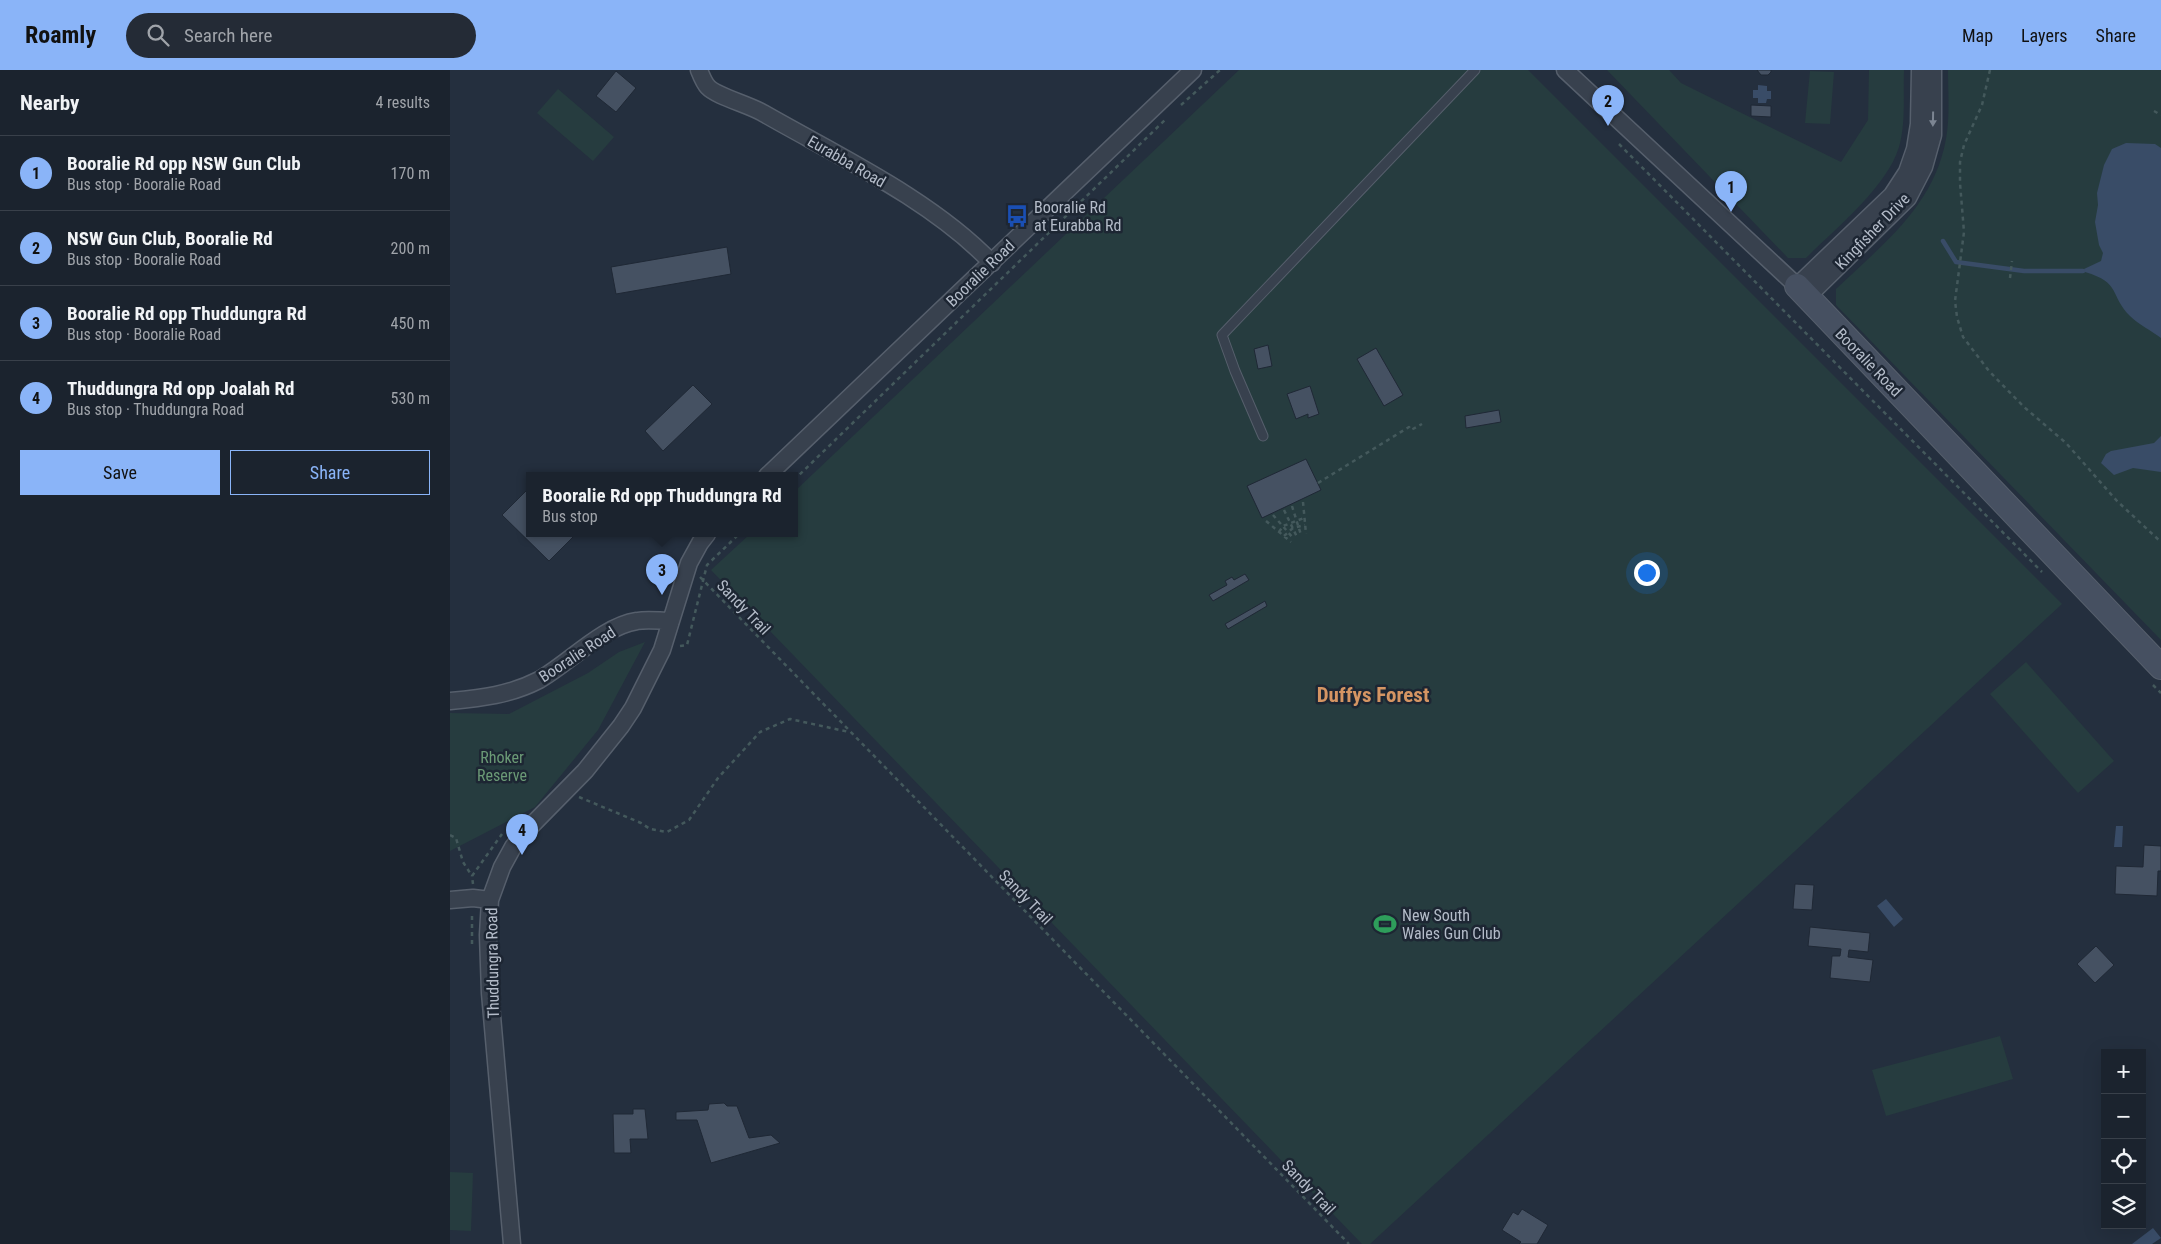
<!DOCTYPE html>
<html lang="en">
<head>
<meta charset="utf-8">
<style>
	:root { --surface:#1b232e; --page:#242b36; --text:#f1f3f6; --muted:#a0a4aa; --line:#39404a; --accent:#8ab4f8 }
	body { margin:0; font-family:"Roboto Condensed",sans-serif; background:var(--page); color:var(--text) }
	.controls { position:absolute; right:15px; bottom:15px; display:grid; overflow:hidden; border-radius:0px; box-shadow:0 5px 20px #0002 }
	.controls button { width:45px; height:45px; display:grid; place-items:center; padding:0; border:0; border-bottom:1px solid var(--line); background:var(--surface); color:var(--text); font:25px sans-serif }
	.you { position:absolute; left:1196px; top:502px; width:18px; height:18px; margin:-12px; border:4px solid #fff; border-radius:50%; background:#1a73e8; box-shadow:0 0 0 8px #1a73e833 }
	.badge { display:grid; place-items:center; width:32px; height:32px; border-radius:50%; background:var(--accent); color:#111; font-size:16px; font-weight:700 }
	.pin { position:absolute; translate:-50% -41px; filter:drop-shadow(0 1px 2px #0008) }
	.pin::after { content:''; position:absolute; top:26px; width:18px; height:15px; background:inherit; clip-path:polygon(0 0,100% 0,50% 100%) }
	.popup { position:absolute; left:76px; top:402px; width:272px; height:65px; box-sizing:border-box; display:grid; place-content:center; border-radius:0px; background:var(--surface); filter:drop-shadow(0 1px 4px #0005); font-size:16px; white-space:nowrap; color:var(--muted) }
	.popup b { font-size:19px; color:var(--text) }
	.popup::after { content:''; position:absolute; left:50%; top:100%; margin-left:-10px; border:10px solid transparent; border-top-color:var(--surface) }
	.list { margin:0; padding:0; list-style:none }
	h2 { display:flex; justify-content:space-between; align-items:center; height:65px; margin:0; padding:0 20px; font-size:21px }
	h2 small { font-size:16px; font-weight:400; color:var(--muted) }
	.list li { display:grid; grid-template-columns:32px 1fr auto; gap:15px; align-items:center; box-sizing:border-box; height:75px; padding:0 20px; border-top:1px solid var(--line) }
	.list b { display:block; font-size:19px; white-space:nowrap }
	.list p { margin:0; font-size:16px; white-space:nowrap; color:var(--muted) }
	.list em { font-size:16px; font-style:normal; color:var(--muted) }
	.actions { display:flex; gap:10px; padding:15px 20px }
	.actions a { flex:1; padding:11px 0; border:1px solid var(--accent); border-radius:0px; text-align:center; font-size:18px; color:var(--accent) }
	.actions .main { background:var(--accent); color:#111 }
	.icon { flex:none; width:28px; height:28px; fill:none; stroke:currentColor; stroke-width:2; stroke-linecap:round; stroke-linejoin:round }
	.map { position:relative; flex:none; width:1711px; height:1174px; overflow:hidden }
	header { display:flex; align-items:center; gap:30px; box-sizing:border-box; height:70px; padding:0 25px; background:var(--accent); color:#111 }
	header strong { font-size:24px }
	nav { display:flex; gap:28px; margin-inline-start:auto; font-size:18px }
	.search { width:350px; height:45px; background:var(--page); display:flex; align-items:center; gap:12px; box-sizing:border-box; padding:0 18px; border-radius:28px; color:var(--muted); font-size:19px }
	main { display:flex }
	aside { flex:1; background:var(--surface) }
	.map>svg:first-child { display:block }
	.green { fill:#263c3f }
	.water { fill:#394c67 }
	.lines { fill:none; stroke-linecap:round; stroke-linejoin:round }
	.stream { stroke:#394c67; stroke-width:4.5 }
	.building { fill:#455162; stroke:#1f2835 }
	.lane-casing { stroke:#565f6c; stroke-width:11 }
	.street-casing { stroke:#565f6c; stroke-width:19 }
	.secondary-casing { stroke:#565f6c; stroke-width:26 }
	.path { stroke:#44595c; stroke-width:2.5; stroke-dasharray:4 4; stroke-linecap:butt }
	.lane { stroke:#38414e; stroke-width:9 }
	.street { stroke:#38414e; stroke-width:16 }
	.secondary { stroke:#465061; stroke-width:24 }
	.oneway { fill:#7c8592 }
	.labels { text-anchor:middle; stroke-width:5; stroke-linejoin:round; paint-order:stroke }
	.street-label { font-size:16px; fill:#b4bcc9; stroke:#1d2633 }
	.poi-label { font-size:16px; fill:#b4bcc9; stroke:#1d2633; text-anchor:start }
	.park-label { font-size:16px; fill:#6b9a76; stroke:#1d2633 }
	.district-label { font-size:21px; font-weight:bold; fill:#d59563; stroke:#1d2633 }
</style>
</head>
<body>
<header>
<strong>Roamly</strong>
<div class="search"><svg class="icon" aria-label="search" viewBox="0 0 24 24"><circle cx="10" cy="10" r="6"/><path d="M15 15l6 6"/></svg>Search here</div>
<nav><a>Map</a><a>Layers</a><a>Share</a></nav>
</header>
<main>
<aside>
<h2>Nearby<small>4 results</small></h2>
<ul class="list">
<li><span class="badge">1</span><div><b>Booralie Rd opp NSW Gun Club</b><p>Bus stop · Booralie Road</p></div><em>170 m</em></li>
<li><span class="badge">2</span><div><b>NSW Gun Club, Booralie Rd</b><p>Bus stop · Booralie Road</p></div><em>200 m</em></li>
<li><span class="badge">3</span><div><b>Booralie Rd opp Thuddungra Rd</b><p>Bus stop · Booralie Road</p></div><em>450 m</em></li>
<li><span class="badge">4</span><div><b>Thuddungra Rd opp Joalah Rd</b><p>Bus stop · Thuddungra Road</p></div><em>530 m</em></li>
</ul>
<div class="actions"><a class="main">Save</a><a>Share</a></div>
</aside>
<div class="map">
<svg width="1711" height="1174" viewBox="0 0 1711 1174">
	<rect width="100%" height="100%" fill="#242f3e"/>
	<path class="green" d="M789 0H1078L1612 534 920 1174H912L261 500 300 464H344L345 421Z
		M1157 0H1219L1231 13 1391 92 1418 50 1419 0H1454C1453 25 1456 53 1449 77 1437 117 1386 158 1356 188H1338Z
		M1498 0H1711V570L1386 235V219C1433 174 1484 136 1496 69 1500 47 1498 22 1498 0Z
		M1360 1 1384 2 1380 54 1355 53Z
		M108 19 164 67 143 91 87 43Z
		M195 572 148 660 85 737 0 781V643L59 644 138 603 169 582Z
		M1576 592 1664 691 1628 723 1540 624Z
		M1550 966 1563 1009 1436 1046 1422 1000Z
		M0 1102 23 1103 21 1161 0 1160Z"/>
	<path class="water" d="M1308 15 1317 16V21H1321V29H1317L1316 33H1308V28H1303V20H1308Z
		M1676 73 1705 74 1711 78V268C1702 261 1689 255 1680 246 1659 225 1672 213 1635 202L1634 199 1651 191 1653 183 1649 175 1645 152 1648 135 1647 123 1654 95 1662 79Z
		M1711 366V402L1683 398 1664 405 1651 393 1656 384 1661 381 1704 373Z
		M1666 756H1673L1672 777H1664Z
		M1436 829 1453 849 1444 857 1427 836Z
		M1703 1158 1711 1168 1702 1174H1682Z"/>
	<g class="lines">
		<path class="stream" d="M1493 171 1506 192 1574 201H1633"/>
	</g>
	<path class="building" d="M1307 0H1321V2L1318 5H1311Z
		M166 1 186 18 166 42 146 26Z
		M1301 35 1321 36V47L1301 46Z
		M277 177 281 204 166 224 161 197Z
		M818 275 822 296 808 299 804 279Z
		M926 278 953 325 934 336 907 289Z
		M243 315 262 334 213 381 195 361Z
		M860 316 869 344 858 348V344L846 349 837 324Z
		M1049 340 1051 352 1016 358 1015 346Z
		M856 389 871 420 812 448 797 416Z
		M80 417V464H126L99 491 52 445Z
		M795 504 799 510 763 531 759 525 777 515 775 511 782 507 784 510Z
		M815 531 817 536 778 559 775 554Z
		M1694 775 1711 776V801H1708L1707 826 1665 824 1666 796 1693 797Z
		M1345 814 1364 815 1362 840 1343 839Z
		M1360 857 1420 863 1418 882 1399 880 1398 887 1423 890 1420 912 1380 908 1382 886H1390L1391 879 1358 876Z
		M1646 876 1664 895 1645 913 1627 894Z
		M274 1033 277 1036H287L299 1068 321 1065 330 1073 261 1093 247 1050H226V1042L258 1040 259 1034Z
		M183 1039H195L198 1069H180L181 1083H164L163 1044H183Z
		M1072 1139 1098 1155 1087 1174H1069L1071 1172 1052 1160 1063 1142 1068 1145Z"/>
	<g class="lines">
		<defs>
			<path id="lane" d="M813 366 785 301 772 265 1025 0"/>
			<path id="street" d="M249 0C251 5 254 13 258 17 266 26 300 35 313 43 388 86 482 130 542 193
				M1115 0 1347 216 1442 125 1457 102 1465 79 1469 54 1470 0
				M1357 227 1458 128 1474 97 1483 65V0
				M317 406 743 0
				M0 631C32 628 60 625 89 610 119 593 153 556 187 551 198 549 210 551 221 551
				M0 830 23 828 40 830
				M62 1174 40 923 38 865 40 830 52 797 63 777 76 761 135 701 171 656 183 638 212 580 239 493 250 473 257 464"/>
			<path id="secondary" d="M1347 216 1711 597"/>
		</defs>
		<use href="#lane" class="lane-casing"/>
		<use href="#street" class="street-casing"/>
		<use href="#secondary" class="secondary-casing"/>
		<path class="path" d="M1540 0 1532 35 1514 75 1510 92V113L1514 162 1505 231 1507 247 1513 267 1539 301 1574 337 1616 373 1667 431 1711 472
			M731 35 770 0
			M1704 41 1711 45
			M1169 74 1592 502
			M1560 208 1562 191
			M344 410 716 49
			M868 413 959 357 961 360 972 354
			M853 432 856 464
			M842 436 851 465
			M834 440 847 467
			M823 445 844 469
			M816 451 841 472
			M829 462 833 456 854 448
			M834 466 843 458 855 455
			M250 507 899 1174
			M230 576 237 575 257 495 289 464
			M1703 615 1711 623
			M129 727 191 753 200 759 217 762 239 750 268 708 310 662 340 649 399 662
			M0 765 6 768 13 792 22 806
			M23 814 22 806 52 764
			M22 874V842"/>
		<use href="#lane" class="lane"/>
		<use href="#street" class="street"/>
		<use href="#secondary" class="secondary"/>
	</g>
	<defs><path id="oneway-solid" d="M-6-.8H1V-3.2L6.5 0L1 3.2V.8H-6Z" transform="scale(1.25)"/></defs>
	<use class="oneway" href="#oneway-solid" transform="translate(1483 49) rotate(91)"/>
	<defs>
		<symbol id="bus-bare" viewBox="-9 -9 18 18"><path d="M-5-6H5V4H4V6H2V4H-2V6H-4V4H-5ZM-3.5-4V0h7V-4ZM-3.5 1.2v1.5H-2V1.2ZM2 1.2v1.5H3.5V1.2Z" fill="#1a4fb4" stroke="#1d2633" stroke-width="2.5" paint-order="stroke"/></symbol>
		<symbol id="stadium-bare" viewBox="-9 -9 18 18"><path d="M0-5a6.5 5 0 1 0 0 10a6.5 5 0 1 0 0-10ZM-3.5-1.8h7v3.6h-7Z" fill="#2e9e5b" stroke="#1d2633" stroke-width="2.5" paint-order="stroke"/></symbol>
	</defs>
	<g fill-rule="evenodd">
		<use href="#bus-bare" x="551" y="130" width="32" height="32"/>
		<use href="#stadium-bare" x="919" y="838" width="32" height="32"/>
	</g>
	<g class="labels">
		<g class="street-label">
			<text transform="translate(397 91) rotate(30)" y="6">Eurabba Road</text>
			<text transform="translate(1422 161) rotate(-46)" y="6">Kingfisher Drive</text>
			<text transform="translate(530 203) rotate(-44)" y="6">Booralie Road</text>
			<text transform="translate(1419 292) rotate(46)" y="6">Booralie Road</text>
			<text transform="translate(294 537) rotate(46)" y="6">Sandy Trail</text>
			<text transform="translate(127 584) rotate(-33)" y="6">Booralie Road</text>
			<text transform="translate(576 827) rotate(46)" y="6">Sandy Trail</text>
			<text transform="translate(42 893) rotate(-91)" y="6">Thuddungra Road</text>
			<text transform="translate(859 1117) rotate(46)" y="6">Sandy Trail</text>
		</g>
		<g class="poi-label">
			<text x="584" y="143">Booralie Rd<tspan x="584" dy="18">at Eurabba Rd</tspan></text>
			<text x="952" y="851">New South<tspan x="952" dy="18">Wales Gun Club</tspan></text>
		</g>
		<g class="park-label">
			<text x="52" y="693">Rhoker<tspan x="52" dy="18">Reserve</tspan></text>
		</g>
		<g class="district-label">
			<text x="923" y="632">Duffys Forest</text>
		</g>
	</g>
</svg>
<div class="controls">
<button>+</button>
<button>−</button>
<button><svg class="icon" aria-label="locate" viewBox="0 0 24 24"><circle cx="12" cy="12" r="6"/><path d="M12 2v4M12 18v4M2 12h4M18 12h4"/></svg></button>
<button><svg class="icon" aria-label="layers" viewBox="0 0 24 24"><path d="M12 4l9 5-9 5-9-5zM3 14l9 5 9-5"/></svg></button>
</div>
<div class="you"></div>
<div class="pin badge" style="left:1281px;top:142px">1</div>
<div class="pin badge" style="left:1158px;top:56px">2</div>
<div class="pin badge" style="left:212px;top:525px">3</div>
<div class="popup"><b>Booralie Rd opp Thuddungra Rd</b>Bus stop</div>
<div class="pin badge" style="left:72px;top:785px">4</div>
</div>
</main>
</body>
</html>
